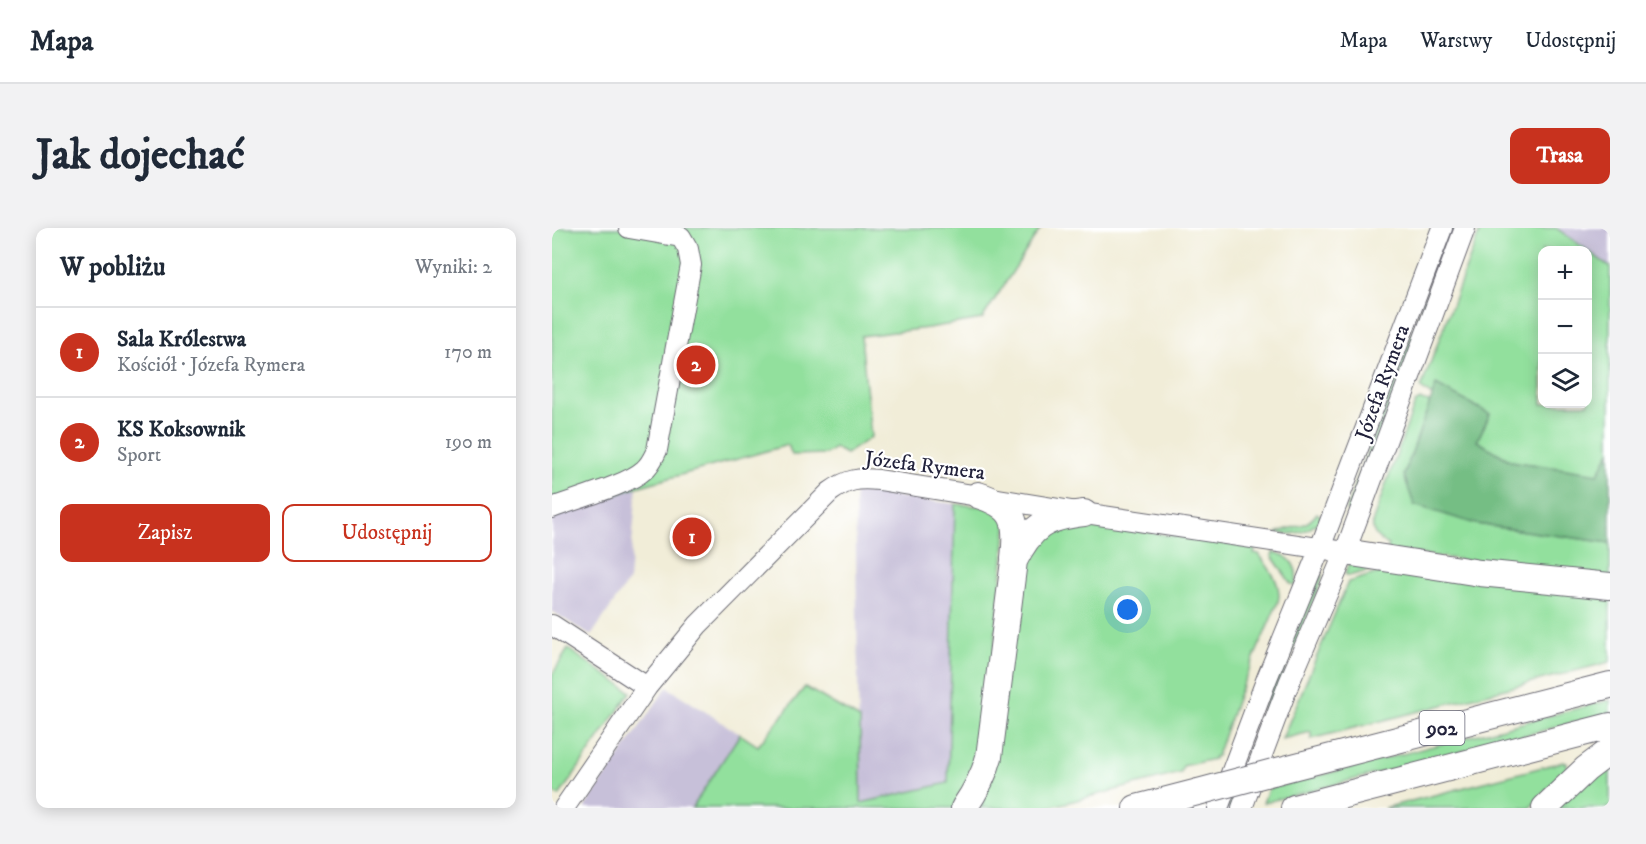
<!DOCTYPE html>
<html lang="pl">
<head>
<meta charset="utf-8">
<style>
	:root { --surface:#fff; --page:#f2f2f3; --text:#1f2937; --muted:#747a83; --line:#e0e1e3; --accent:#c8321e }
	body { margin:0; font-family:"IM FELL DW Pica",serif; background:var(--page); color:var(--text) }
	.controls { position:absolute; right:18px; top:18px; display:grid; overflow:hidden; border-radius:12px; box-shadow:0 3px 15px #0003 }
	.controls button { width:54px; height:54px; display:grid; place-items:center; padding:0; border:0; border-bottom:2px solid var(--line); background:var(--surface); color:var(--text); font:30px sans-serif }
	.you { position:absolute; left:576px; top:382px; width:21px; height:21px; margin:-15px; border:4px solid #fff; border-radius:50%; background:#1a73e8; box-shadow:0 0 0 9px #1a73e833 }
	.badge { display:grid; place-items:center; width:39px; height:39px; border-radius:50%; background:var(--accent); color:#fff; font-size:20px; font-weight:700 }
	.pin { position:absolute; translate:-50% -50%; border:3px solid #fff; box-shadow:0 2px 6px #0006 }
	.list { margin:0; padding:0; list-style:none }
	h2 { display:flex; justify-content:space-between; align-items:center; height:78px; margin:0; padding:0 24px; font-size:26px }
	h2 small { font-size:20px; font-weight:400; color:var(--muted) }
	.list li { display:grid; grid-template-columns:39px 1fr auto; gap:18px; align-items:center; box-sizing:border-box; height:90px; padding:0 24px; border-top:2px solid var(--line) }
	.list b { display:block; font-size:22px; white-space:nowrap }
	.list p { margin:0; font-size:20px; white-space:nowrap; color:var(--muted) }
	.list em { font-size:20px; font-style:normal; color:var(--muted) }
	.actions { display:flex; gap:12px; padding:18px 24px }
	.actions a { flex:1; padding:14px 0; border:2px solid var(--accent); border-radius:12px; text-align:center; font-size:21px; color:var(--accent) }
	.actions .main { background:var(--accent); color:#fff }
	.icon { flex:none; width:33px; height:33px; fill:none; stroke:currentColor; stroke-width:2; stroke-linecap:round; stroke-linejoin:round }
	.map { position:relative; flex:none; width:1058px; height:580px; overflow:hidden; border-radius:12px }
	header { display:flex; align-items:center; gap:36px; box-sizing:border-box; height:84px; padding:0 30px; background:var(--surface); border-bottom:2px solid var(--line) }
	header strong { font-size:28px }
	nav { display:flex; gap:33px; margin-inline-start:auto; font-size:21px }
	.intro { display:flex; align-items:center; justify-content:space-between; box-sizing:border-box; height:144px; padding:0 36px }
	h1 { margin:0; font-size:42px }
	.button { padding:15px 27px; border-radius:12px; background:var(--accent); color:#fff; font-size:21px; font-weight:700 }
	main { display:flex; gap:36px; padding:0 36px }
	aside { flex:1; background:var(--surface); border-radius:12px; box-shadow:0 3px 15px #0003 }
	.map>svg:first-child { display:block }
	.industrial { fill:#c7c0d9 }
	.green { fill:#92e09d; stroke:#5a816c; stroke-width:1.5 }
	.forest { fill:#75be84; stroke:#4c7060; stroke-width:1.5 }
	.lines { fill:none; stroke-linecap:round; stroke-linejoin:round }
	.minor-casing { stroke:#6a6972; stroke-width:22 }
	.major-casing { stroke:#6a6972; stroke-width:28 }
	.minor { stroke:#fff; stroke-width:20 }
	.major { stroke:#fff; stroke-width:26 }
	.major-bridge-casing { stroke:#6a6972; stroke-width:28; stroke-linecap:butt }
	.major-bridge { stroke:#fff; stroke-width:26 }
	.labels { text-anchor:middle; stroke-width:4.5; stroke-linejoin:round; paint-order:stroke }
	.shield { fill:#fff; stroke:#646476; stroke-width:1.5 }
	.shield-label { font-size:20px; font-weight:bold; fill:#22223b }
	.street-label { font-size:21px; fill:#22223b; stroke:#fff }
</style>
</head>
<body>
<header>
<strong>Mapa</strong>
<nav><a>Mapa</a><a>Warstwy</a><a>Udostępnij</a></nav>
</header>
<div class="intro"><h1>Jak dojechać</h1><a class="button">Trasa</a></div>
<main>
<aside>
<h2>W pobliżu<small>Wyniki: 2</small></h2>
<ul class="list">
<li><span class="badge">1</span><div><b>Sala Królestwa</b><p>Kościół · Józefa Rymera</p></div><em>170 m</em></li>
<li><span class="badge">2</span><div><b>KS Koksownik</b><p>Sport</p></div><em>190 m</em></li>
</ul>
<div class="actions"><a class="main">Zapisz</a><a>Udostępnij</a></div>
</aside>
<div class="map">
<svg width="1058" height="580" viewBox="0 0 1058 580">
	<rect width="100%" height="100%" fill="#fff"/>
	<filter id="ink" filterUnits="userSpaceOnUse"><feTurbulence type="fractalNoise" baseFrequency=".0167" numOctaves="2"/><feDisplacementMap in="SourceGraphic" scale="12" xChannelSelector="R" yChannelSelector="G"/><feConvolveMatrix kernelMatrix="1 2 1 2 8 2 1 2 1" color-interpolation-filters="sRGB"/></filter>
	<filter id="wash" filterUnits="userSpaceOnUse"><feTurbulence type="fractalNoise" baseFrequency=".008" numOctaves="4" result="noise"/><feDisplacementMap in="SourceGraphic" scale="24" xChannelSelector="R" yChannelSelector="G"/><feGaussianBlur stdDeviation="1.35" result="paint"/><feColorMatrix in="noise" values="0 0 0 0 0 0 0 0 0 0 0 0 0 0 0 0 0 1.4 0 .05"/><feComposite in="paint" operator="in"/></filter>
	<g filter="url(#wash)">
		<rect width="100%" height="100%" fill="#f1edd8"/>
		<path class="industrial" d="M1004 0H1058V39L1036 22Z
			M85 259 77 352 39 408 0 383V290Z
			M303 263 403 276 396 555 308 575Z
			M115 459 188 506 140 580H32Z"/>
		<path class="green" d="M0 0H489L430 91 376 100 309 108 319 209 294 226 283 220 274 226 240 227 236 217 85 259 0 290Z
			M899 0H904L798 283 794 282Z
			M929 0H1004L1035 22H990V176H1036V23L1058 39V223L1046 246 959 233 925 213 938 186 885 158 880 168 869 160Z
			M868 172 878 174 852 247 924 296 1058 315V351L835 322 837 317C825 311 819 305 821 292L863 175Z
			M403 276 435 279 455 293 433 512 405 580H140L188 506 206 518 253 459 308 491 309 575 396 555Z
			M765 285 770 289C759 304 744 308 725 305 740 297 753 302 765 285Z
			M527 294 703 320 702 325 707 326C717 341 731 356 726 374L687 465 665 528 662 529V531L631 538 629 545 494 580H428L431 575 421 580 465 349 483 308Z
			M721 324C739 327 748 341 743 358L739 356 720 328Z
			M797 336 820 338 819 342 797 348 793 346Z
			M830 339 1058 366V434L759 511V504L730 511 796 354 829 344Z
			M770 347 769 354 720 473 680 580H676L715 471 760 365 768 348Z
			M16 421 79 464 7 568 0 563V447Z
			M1058 472V485L711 575 716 561Z
			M1058 532V580H1001Z
			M1010 534 1015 535V541L995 561 978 580H832Z"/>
		<path class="forest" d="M884 157 938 186 925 213 959 233 1046 246 1058 223V315L924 296 862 277 852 247Z"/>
	</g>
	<g filter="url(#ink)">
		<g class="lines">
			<defs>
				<path id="minor" d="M0 280C23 271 76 257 92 242 99 236 101 230 105 222L139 37 136 21 129 9 77 0
					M0 397 95 459
					M12 580 95 459 146 397 278 264C296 251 306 250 327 252L532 285 793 324
					M666 580 715 450 768 320 890 0
					M690 580 737 455 793 324 913 0"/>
				<path id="major" d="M426 267C464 279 466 293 462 330
					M793 324 928 345 1058 358
					M721 544 1058 457
					M412 580C423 564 432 548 437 529L462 333C479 298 494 289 532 285
					M584 580 646 564
					M742 580 1058 498
					M993 580 1034 541 1058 523"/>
			</defs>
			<use href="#minor" class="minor-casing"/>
			<use href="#major" class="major-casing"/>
			<use href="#minor" class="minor"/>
			<use href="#major" class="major"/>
			<defs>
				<path id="major-bridge" d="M646 564 721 544"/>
			</defs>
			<use href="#major-bridge" class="major-bridge-casing"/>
			<use href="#major-bridge" class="major-bridge"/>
		</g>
	</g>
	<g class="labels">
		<rect class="shield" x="867.5" y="483" width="45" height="34" rx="4.5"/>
		<g class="shield-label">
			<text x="890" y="507">902</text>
		</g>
		<g class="street-label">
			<text transform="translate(830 154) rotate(-70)" y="7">Józefa Rymera</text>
			<text transform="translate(373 237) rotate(7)" y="7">Józefa Rymera</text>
		</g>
	</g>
</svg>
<div class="controls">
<button>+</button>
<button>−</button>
<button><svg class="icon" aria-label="layers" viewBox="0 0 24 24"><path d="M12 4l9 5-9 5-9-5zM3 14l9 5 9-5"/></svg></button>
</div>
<div class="you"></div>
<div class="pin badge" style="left:140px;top:309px">1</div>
<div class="pin badge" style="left:144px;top:137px">2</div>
</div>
</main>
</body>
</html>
